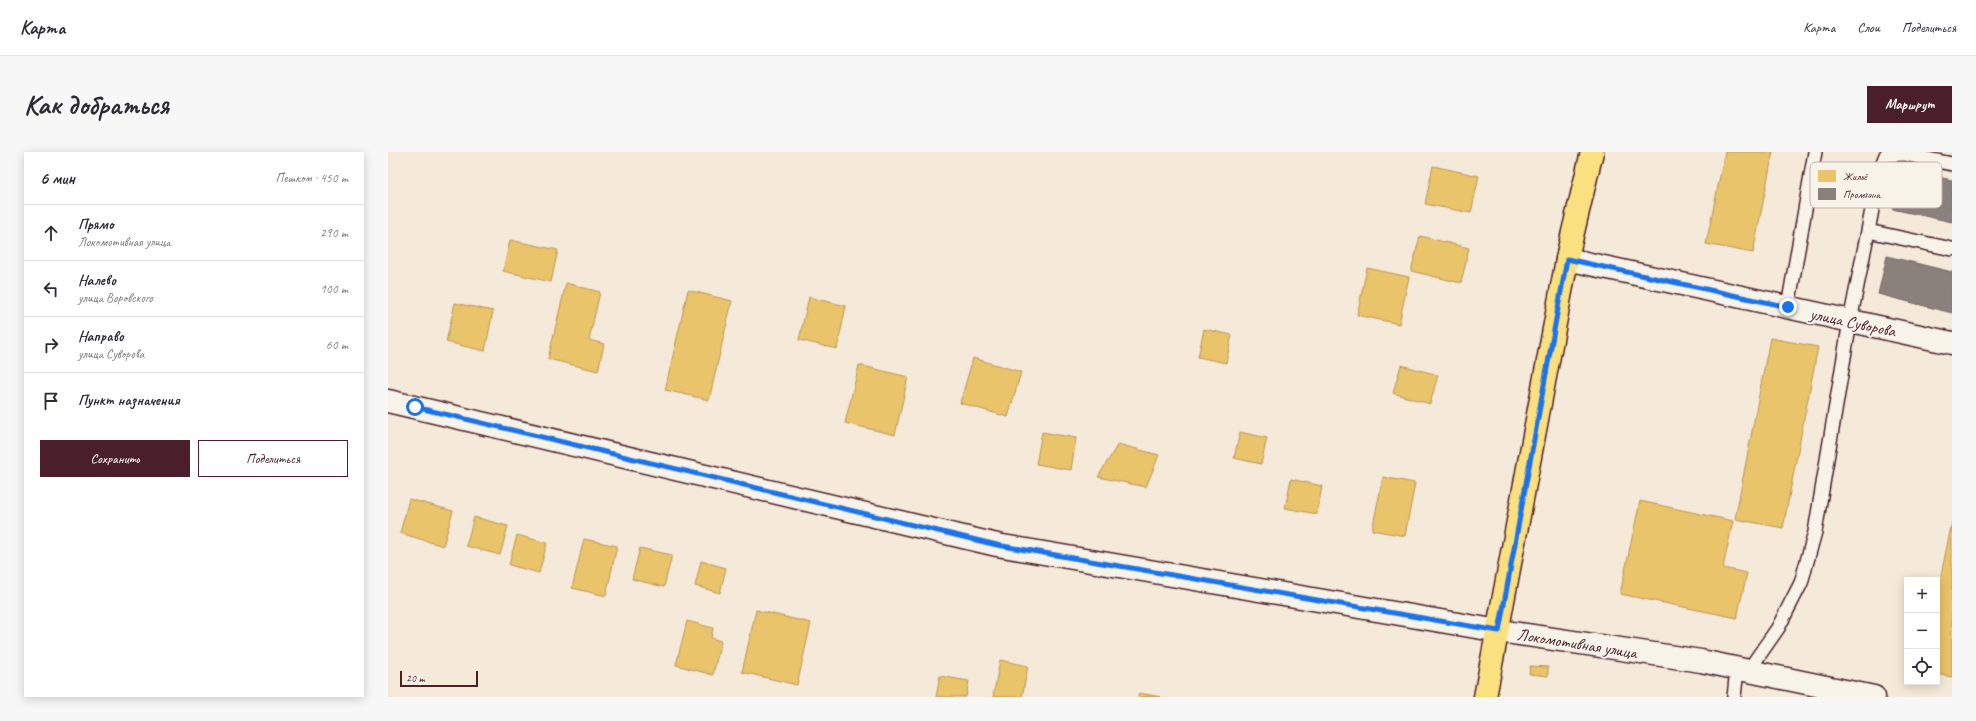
<!DOCTYPE html>
<html lang="ru">
<head>
<meta charset="utf-8">
<style>
	:root { --surface:#fff; --page:#f7f7f7; --text:#2b2b33; --muted:#7c7c81; --line:#e1e1e2; --accent:#4a1f2b }
	body { margin:0; font-family:Caveat,sans-serif; background:var(--page); color:var(--text) }
	.controls { position:absolute; right:12px; bottom:12px; display:grid; overflow:hidden; border-radius:0px; box-shadow:0 2px 10px #0003 }
	.controls button { width:36px; height:36px; display:grid; place-items:center; padding:0; border:0; border-bottom:1px solid var(--line); background:var(--surface); color:var(--text); font:20px sans-serif }
	.scale { position:absolute; left:12px; bottom:10px; width:78px; box-sizing:border-box; padding-left:4px; border:2px solid #4a1f2b; border-top:0; font-size:11px; line-height:14px; white-space:nowrap; color:#4a1f2b; -webkit-text-stroke:3px #f7f3e8; paint-order:stroke }
	.stop { position:absolute; width:12px; height:12px; margin:-9px; border:3px solid #1a73e8; border-radius:50%; background:#fff }
	.stop.end { background:#1a73e8; border-color:#fff; box-shadow:0 1px 4px #0008 }
	.list { margin:0; padding:0; list-style:none }
	h2 { display:flex; justify-content:space-between; align-items:center; height:52px; margin:0; padding:0 16px; font-size:17px }
	h2 small { font-size:13px; font-weight:400; color:var(--muted) }
	.list li { display:grid; grid-template-columns:26px 1fr auto; gap:12px; align-items:center; box-sizing:border-box; height:56px; padding:0 16px; border-top:1px solid var(--line) }
	.list b { display:block; font-size:15px; white-space:nowrap }
	.list p { margin:0; font-size:13px; white-space:nowrap; color:var(--muted) }
	.list em { font-size:13px; font-style:normal; color:var(--muted) }
	.actions { display:flex; gap:8px; padding:12px 16px }
	.actions a { flex:1; padding:9px 0; border:1px solid var(--accent); border-radius:0px; text-align:center; font-size:14px; color:var(--accent) }
	.actions .main { background:var(--accent); color:#fff }
	.icon { flex:none; width:22px; height:22px; fill:none; stroke:currentColor; stroke-width:2; stroke-linecap:round; stroke-linejoin:round }
	.map { position:relative; flex:none; width:1564px; height:545px; overflow:hidden; border-radius:0px }
	header { display:flex; align-items:center; gap:24px; box-sizing:border-box; height:56px; padding:0 20px; background:var(--surface); border-bottom:1px solid var(--line) }
	header strong { font-size:19px }
	nav { display:flex; gap:22px; margin-inline-start:auto; font-size:14px }
	.intro { display:flex; align-items:center; justify-content:space-between; box-sizing:border-box; height:96px; padding:0 24px }
	h1 { margin:0; font-size:28px }
	.button { padding:10px 18px; border-radius:0px; background:var(--accent); color:#fff; font-size:14px; font-weight:700 }
	main { display:flex; gap:24px; padding:0 24px }
	aside { flex:1; background:var(--surface); border-radius:0px; box-shadow:0 2px 10px #0003 }
	.map>svg:first-child { display:block }
	.homes { fill:#e9c46a; stroke:#b99257 }
	.industry { fill:#8a817c; stroke:#776464 }
	.lines { fill:none; stroke-linecap:round; stroke-linejoin:round }
	.lane-casing { stroke:#4a1f2b; stroke-width:16 }
	.street-casing { stroke:#4a1f2b; stroke-width:25 }
	.primary-casing { stroke:#4a1f2b; stroke-width:25 }
	.lane { stroke:#f7f3e8; stroke-width:13 }
	.street { stroke:#f7f3e8; stroke-width:22 }
	.primary { stroke:#fbe080; stroke-width:22 }
	.route { stroke:#1a73e8; stroke-width:5 }
	.labels { text-anchor:middle; stroke-width:4; stroke-linejoin:round; paint-order:stroke }
	.street-label { font-size:17px; fill:#4a1f2b; stroke:#f7f3e8 }
	.key { fill:#f7f3e8; stroke:#c3b3af; stroke-width:1 }
	.key-label { font-size:11px; fill:#4a1f2b }
</style>
</head>
<body>
<header>
<strong>Карта</strong>
<nav><a>Карта</a><a>Слои</a><a>Поделиться</a></nav>
</header>
<div class="intro"><h1>Как добраться</h1><a class="button">Маршрут</a></div>
<main>
<aside>
<h2>6 мин<small>Пешком · 450 m</small></h2>
<ul class="list">
<li><svg class="icon" aria-label="ahead" viewBox="0 0 24 24"><path d="M12 20V5M6 11l6-6 6 6"/></svg><div><b>Прямо</b><p>Локомотивная улица</p></div><em>290 m</em></li>
<li><svg class="icon" aria-label="left" viewBox="0 0 24 24"><path d="M17 20v-9H6M10 6l-5 5 5 5"/></svg><div><b>Налево</b><p>улица Воровского</p></div><em>100 m</em></li>
<li><svg class="icon" aria-label="right" viewBox="0 0 24 24"><path d="M7 20v-9h11M14 6l5 5-5 5"/></svg><div><b>Направо</b><p>улица Суворова</p></div><em>60 m</em></li>
<li><svg class="icon" aria-label="arrive" viewBox="0 0 24 24"><path d="M6 21V4h12l-3 4 3 4H6"/></svg><div><b>Пункт назначения</b></div></li>
</ul>
<div class="actions"><a class="main">Сохранить</a><a>Поделиться</a></div>
</aside>
<div class="map">
<svg width="1564" height="545" viewBox="0 0 1564 545">
	<rect width="100%" height="100%" fill="#f5ead9"/>
	<filter id="ink" filterUnits="userSpaceOnUse"><feTurbulence type="fractalNoise" baseFrequency=".025" numOctaves="2"/><feDisplacementMap in="SourceGraphic" scale="8" xChannelSelector="R" yChannelSelector="G"/><feConvolveMatrix kernelMatrix="1 2 1 2 8 2 1 2 1" color-interpolation-filters="sRGB"/></filter>
	<g filter="url(#ink)">
		<path class="homes" d="M1337 0H1385L1365 101 1318 92Z
			M1045 14 1091 24 1083 61 1037 52Z
			M1032 84 1081 96 1073 131 1023 119Z
			M122 88 170 98 163 130 115 119Z
			M979 116 1021 125 1011 172 969 163Z
			M178 131 212 140 201 188 216 192 210 219 160 207Z
			M300 138 344 149 321 248 277 238Z
			M421 145 458 154 449 197 411 188Z
			M67 151 105 159 97 199 58 190Z
			M816 177 844 183 838 211 810 205Z
			M1382 186 1430 195 1395 376 1347 367Z
			M585 206 633 220 620 265 572 251Z
			M471 213 520 225 507 283 457 271Z
			M1013 213 1050 223 1042 252 1005 241Z
			M654 280 688 286 683 318 648 312Z
			M852 280 879 286 873 312 846 306Z
			M730 292 771 303 758 335 710 325Z
			M995 325 1027 331 1017 384 984 378Z
			M903 327 934 334 929 362 897 356Z
			M21 347 65 359 55 394 12 381Z
			M1252 349 1345 369 1335 416 1359 421 1349 466 1232 442Z
			M86 365 120 374 112 403 78 394Z
			M1564 370V525L1549 522V442Z
			M129 383 159 391 151 421 121 413Z
			M196 387 229 394 218 444 184 436Z
			M252 396 284 403 276 435 244 427Z
			M313 409 338 416 332 441 307 434Z
			M368 458 423 471 409 533 354 520Z
			M299 469 325 476 323 486 333 489 325 523 288 513Z
			M612 508 640 514 634 545H605Z
			M1142 514 1160 515V524L1141 522Z
			M552 524 581 529 578 545H548Z
			M751 541 773 545H750Z"/>
		<path class="industry" d="M1513 17 1564 28V70L1504 57Z
			M1499 104 1564 120V161L1490 142Z"/>
		<g class="lines">
			<defs>
				<path id="lane" d="M1480 79 1491 20 1498 3 1516 2 1564 12
					M1400 155 1427 0
					M1360 519 1390 476 1413 431 1427 380 1462 169 1480 79 1564 97
					M1346 545 1349 517"/>
				<path id="street" d="M1179 107 1564 191
					M0 249 609 393 1111 479 1313 509 1486 545"/>
				<path id="primary" d="M1097 545 1181 97 1204 0"/>
			</defs>
			<use href="#lane" class="lane-casing"/>
			<use href="#street" class="street-casing"/>
			<use href="#primary" class="primary-casing"/>
			<use href="#lane" class="lane"/>
			<use href="#street" class="street"/>
			<use href="#primary" class="primary"/>
		</g>
	</g>
	<g class="lines" filter="url(#ink)">
		<path class="route" d="M27 255 609 393 1111 479 1179 107 1400 155"/>
	</g>
	<g class="labels">
		<g class="street-label">
			<text transform="translate(1465 170) rotate(12)" y="6">улица Суворова</text>
			<text transform="translate(1189 491) rotate(9)" y="6">Локомотивная улица</text>
		</g>
	</g>
	<rect x="1422" y="10" width="132" height="46" rx="6" class="key"/>
	<rect x="1430" y="18" width="18" height="12" fill="#e9c46a"/>
	<rect x="1430" y="36" width="18" height="12" fill="#8a817c"/>
	<g class="key-label">
		<text x="1455" y="28">Жильё</text>
		<text x="1455" y="46">Промзона</text>
	</g>
</svg>
<div class="controls">
<button>+</button>
<button>−</button>
<button><svg class="icon" aria-label="locate" viewBox="0 0 24 24"><circle cx="12" cy="12" r="6"/><path d="M12 2v4M12 18v4M2 12h4M18 12h4"/></svg></button>
</div>
<div class="scale">20 m</div>
<div class="stop" style="left:27px;top:255px"></div>
<div class="stop end" style="left:1400px;top:155px"></div>
</div>
</main>
</body>
</html>
